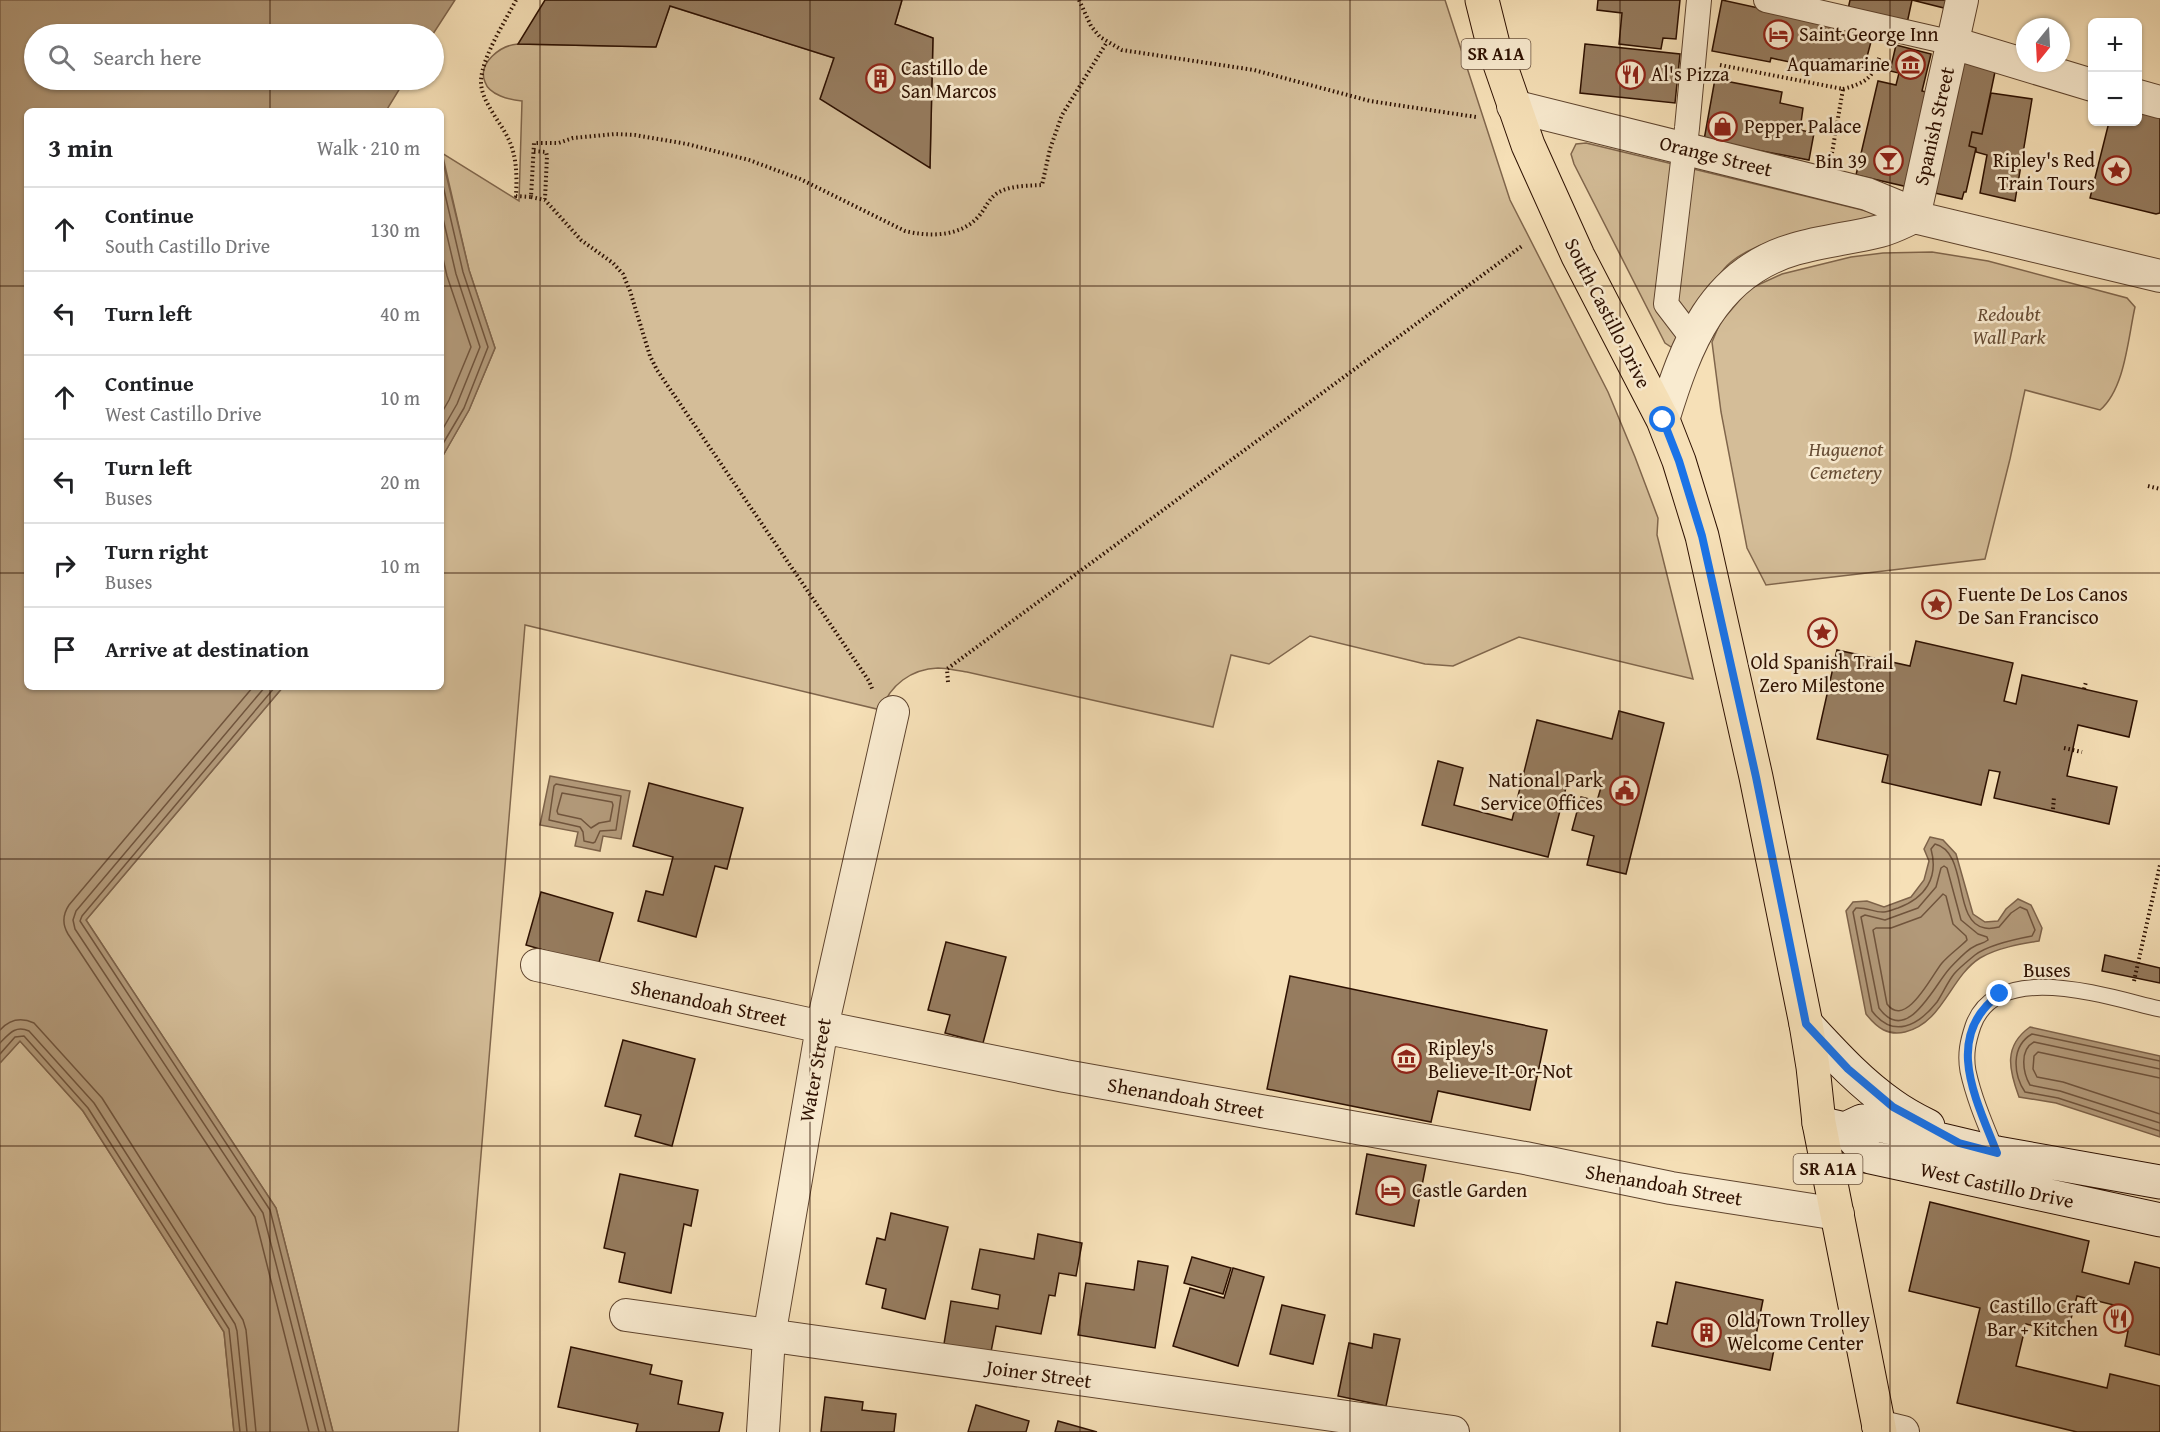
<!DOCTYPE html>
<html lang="en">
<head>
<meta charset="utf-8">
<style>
	:root { --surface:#fff; --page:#f6f6f6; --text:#202124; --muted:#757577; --line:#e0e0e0 }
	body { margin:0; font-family:"Gentium Book Plus",serif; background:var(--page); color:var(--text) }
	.controls { position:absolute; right:18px; top:18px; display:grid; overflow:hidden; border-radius:9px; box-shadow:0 2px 4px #0004 }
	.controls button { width:54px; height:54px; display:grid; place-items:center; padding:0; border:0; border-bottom:2px solid var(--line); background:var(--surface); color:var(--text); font:30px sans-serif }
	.compass { position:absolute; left:2016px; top:18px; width:54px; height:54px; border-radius:50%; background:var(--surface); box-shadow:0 2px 4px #0004; rotate:198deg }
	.stop { position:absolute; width:18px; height:18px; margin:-14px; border:4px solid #1a73e8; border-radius:50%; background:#fff }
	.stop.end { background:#1a73e8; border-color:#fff; box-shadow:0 2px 6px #0008 }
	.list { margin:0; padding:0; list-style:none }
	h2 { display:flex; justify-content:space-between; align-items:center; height:78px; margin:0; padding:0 24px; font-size:26px }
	h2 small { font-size:20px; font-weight:400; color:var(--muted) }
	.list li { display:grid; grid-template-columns:39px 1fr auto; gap:18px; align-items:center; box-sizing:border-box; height:84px; padding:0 24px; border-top:2px solid var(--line) }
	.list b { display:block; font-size:22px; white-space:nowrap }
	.list p { margin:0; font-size:20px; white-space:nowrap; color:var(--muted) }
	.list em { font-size:20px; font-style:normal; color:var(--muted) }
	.icon { flex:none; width:33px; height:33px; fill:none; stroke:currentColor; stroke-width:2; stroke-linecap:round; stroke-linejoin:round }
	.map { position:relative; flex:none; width:2160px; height:1432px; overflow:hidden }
	.search { position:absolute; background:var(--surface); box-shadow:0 2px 4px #0004; left:24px; top:24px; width:420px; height:66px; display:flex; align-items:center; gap:15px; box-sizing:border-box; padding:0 21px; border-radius:33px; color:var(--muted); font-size:22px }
	.panel { position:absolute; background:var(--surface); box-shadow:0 2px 4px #0004; left:24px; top:108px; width:420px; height:582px; border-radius:9px }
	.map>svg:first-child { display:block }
	.green { fill:#d4bd98; stroke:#80664c; stroke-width:1.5 }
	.water { fill:#b29979; stroke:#7d6249; stroke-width:1.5 }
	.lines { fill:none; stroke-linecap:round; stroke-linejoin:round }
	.shore { stroke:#70543c; stroke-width:1.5 }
	.building { fill:#967c5f; stroke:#2d1000; stroke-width:1.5 }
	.service-casing { stroke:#5f442e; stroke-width:17 }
	.pedestrian-casing { stroke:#5f442e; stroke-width:26 }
	.minor-casing { stroke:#5f442e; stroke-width:34 }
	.secondary-casing { stroke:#2d1000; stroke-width:35 }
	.primary-casing { stroke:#2d1000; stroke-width:35 }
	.path { stroke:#2d1000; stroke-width:4; stroke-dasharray:1.5 3; stroke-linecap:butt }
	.service { stroke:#f9ebd0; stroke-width:15 }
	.pedestrian { stroke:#f9ebd0; stroke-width:24 }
	.minor { stroke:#f9ebd0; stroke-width:32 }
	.secondary { stroke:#f9ebd0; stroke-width:33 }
	.primary { stroke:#f6e0b7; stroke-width:33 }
	.route { stroke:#1a73e8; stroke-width:8 }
	.grid { fill:none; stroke:#2d1000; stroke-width:1.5; stroke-opacity:0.55 }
	.labels { text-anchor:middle; stroke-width:5; stroke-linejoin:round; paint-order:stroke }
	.shield { fill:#f9ebd0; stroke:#6a523e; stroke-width:1.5 }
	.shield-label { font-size:18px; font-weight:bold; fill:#2d1000 }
	.poi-label { font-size:20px; fill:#2d1000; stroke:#f9ebd0; text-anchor:start }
	.street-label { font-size:20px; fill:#2d1000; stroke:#f9ebd0 }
	.park-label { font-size:20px; font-style:italic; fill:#674d35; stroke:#f9ebd0 }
</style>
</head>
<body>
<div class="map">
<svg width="2160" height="1432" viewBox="0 0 2160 1432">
	<rect width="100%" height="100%" fill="#f6e0b7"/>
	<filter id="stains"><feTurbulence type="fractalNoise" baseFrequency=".00333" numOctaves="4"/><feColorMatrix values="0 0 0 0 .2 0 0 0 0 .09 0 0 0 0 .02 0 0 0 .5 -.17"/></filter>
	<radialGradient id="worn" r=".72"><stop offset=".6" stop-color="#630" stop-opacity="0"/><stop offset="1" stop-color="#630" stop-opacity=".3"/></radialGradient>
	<path class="green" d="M902 0H1445L1510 200 1608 392 1635 457 1658 518 1657 535 1693 679 1519 637 1453 666 1425 664 1310 636 1269 664 1231 655 1213 727 967 672C958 671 947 668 938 668 911 669 890 685 881 710L525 625 458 1432H333L276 1208 86 920 283 687H441V459L469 410 495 348 469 270 442 153 519 201 522 101C510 100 489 95 485 82 477 63 501 45 518 44L655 47 670 6 834 58 821 99 930 167 933 38 895 24Z
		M1586 143 1887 216C1844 225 1752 235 1724 269 1706 291 1692 318 1680 343L1671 347 1665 343 1574 164 1571 154 1576 144Z
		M1932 252 1988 261 2127 298 2135 307C2128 338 2125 389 2100 410L2025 390 2010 459 1985 559 1766 585 1747 548 1721 412 1712 342 1720 323 1749 289 1782 274 1851 257 1883 253Z
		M20 1041 83 1111 224 1332 234 1432H0V1063Z"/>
	<path class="water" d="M0 0H455L433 34H34V80H405L386 111H27V687H283L86 920 276 1208 333 1432H234L224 1332 83 1111 20 1041 0 1063Z
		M441 153 469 270 495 348 469 410 441 459Z
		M550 776 630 791 621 839 603 836 600 851 575 846 578 832 540 825Z
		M1930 837 1943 840 1956 854 1973 914 1985 922 1998 921 2006 909 2018 899 2031 905 2042 928 2039 941C2020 944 1997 948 1980 958 1950 977 1943 1023 1905 1032 1888 1036 1877 1028 1866 1014L1846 911 1853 902 1867 901 1884 907 1911 897 1924 880 1929 861 1924 849Z
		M2030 1027 2160 1056V1137L2056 1103 2019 1097C2009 1070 2003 1046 2030 1027Z"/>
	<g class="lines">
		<path class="shore" d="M441 177 463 272 488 347 464 408 441 447
			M441 210 456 274 480 347 457 404 441 432
			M441 250 447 276 471 347 449 400 441 414
			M253 687 69 905C63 914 62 924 68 934L255 1217 309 1432
			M265 687 76 911 73 920 75 929 263 1213 319 1432
			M275 687 82 916 80 921 270 1210 326 1432
			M556 784 621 796 616 830 600 831 595 842 593 843 584 841 583 832 580 827 549 820 554 786Z
			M562 793 612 802 613 805 610 821 599 823 591 828 581 819 558 814 557 811Z
			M1935 844C1969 852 1952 923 1985 928 1989 929 1995 928 1999 927L2011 913 2020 907 2027 910 2035 930 2032 936C2016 939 1988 945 1975 955 1968 961 1960 967 1954 974 1947 983 1943 993 1937 1002 1918 1026 1893 1039 1872 1011L1853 912 1856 908C1867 907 1875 913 1884 912 1889 912 1894 909 1898 908 1925 898 1939 878 1931 849Z
			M1944 866 1947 868 1961 920 1978 934 1987 937 1988 940C1984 943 1979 944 1975 946 1966 950 1957 961 1950 968 1934 985 1907 1047 1879 1008L1861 917 1865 915 1885 920 1918 908 1936 887 1941 868Z
			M1943 894 1946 896 1953 924 1966 936 1967 940C1959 948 1950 954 1942 963 1933 973 1906 1030 1887 1004L1873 930 1876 928H1891L1921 917Z
			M0 1030C10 1019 21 1017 34 1023L102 1098 243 1320 246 1330 256 1432
			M0 1043C9 1034 15 1025 29 1031L94 1103 235 1324 237 1331 247 1432
			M0 1054 15 1037 24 1036 88 1108 229 1329 240 1432
			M2160 1061 2032 1034C2011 1046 2013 1074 2025 1092L2058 1098 2160 1131
			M2160 1069 2034 1042C2019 1050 2023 1073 2030 1085L2060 1091 2160 1123
			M2160 1078 2038 1052 2034 1056 2033 1069 2037 1077 2063 1082 2160 1114"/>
	</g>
	<path class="building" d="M545 0H902L895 24 933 38 930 168 820 99 834 58 670 6 656 47 518 44Z
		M1598 0H1680L1676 39 1663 38 1661 49 1619 44 1622 13 1597 10Z
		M1722 0 1781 13 1836 21 1834 33 1849 36 1850 31 1872 38 1864 68 1829 59 1827 70 1771 58 1770 62 1712 51Z
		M1850 0H1950L1948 9 1912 0 1906 28 1847 14Z
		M1585 44 1680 54 1675 103 1580 93Z
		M1896 45 1931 54 1922 91 1930 93 1908 187 1856 175 1878 81 1896 85 1899 73 1890 71Z
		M1959 59 1996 67 1982 134 1972 132 1969 146 1976 148 1966 192H1964L1962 199 1930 192Z
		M1715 79 1782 92 1780 103 1803 108 1800 130 1814 133 1809 160 1704 140Z
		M1991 93 2032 99 2015 201 1980 193 1987 155 1976 152V148L1969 146 1972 132 1982 134Z
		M2138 112 2160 118V213L2156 214 2090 198 2109 122H2138Z
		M1916 641 2013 663 2004 701 2016 704 2022 675 2137 701 2129 737 2078 725 2067 776 2117 787 2109 824 1994 798 2000 772 1989 770 1981 805 1882 782 1888 755 1817 739 1837 650 1910 666Z
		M1619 711 1664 723 1626 874 1587 865 1594 836 1572 830 1581 797 1597 801 1602 784 1569 776 1548 857 1422 825 1438 761 1463 768 1454 805 1512 820 1537 720 1612 739Z
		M649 783 743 808 727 869 715 866 696 937 638 921 646 891 663 895 673 857 633 846Z
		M541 892 613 913 598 966 526 945Z
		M946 942 1006 957 983 1043 945 1033 950 1015 928 1010Z
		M2105 955 2160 968V983L2102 971Z
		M1290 976 1547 1030 1530 1110 1438 1091 1431 1122 1267 1089Z
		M623 1040 695 1059 672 1146 635 1136 641 1115 605 1106Z
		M1367 1154 1426 1165 1414 1226 1356 1214Z
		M620 1174 698 1190 691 1226 684 1224 671 1293 619 1282 625 1253 604 1248Z
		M1930 1202 2089 1241 2082 1272 2129 1284 2135 1262 2160 1268V1355L2125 1346 2128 1331 2108 1326 2114 1305 2077 1296 2067 1334 2026 1324 2016 1366 2107 1388 2110 1374 2160 1386V1432H2077L1957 1403 1980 1308 1909 1291Z
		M891 1213 948 1227 925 1319 882 1308 886 1289 866 1284 877 1238 885 1240Z
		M1038 1234 1082 1243 1076 1276 1059 1273 1055 1296 1049 1295 1041 1334 996 1326 991 1352 944 1344 951 1301 998 1309 1000 1295 972 1289 980 1249 1034 1259Z
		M1192 1257 1231 1268 1223 1294 1184 1283Z
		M1138 1261 1168 1266 1155 1348 1078 1335 1086 1283 1134 1290Z
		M1233 1268 1264 1277 1238 1366 1173 1346 1190 1288 1224 1298Z
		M1676 1282 1763 1300 1755 1340 1775 1344 1770 1370 1652 1346 1657 1322 1667 1324Z
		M1282 1305 1325 1315 1313 1364 1270 1354Z
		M1374 1334 1400 1339 1386 1406 1338 1396 1349 1343 1372 1348Z
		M571 1347 652 1365 650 1374 682 1381 678 1404 723 1413 719 1432H636L638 1424 558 1407Z
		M825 1397 863 1402 862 1410 896 1414 894 1432H821Z
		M976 1405 1029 1421 1026 1432H968Z
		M1058 1421 1097 1432H1055Z"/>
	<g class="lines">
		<defs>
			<path id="service" d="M1997 1153C1986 1126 1974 1099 1968 1071 1965 1054 1968 1041 1973 1026 1997 958 2110 998 2160 1009"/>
			<path id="pedestrian" d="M1766 0 1953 43
				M1692 338 1666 304 1687 128 1699 0"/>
			<path id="minor" d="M1953 43 2092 85
				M2138 96 2160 102
				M1513 106 1867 194 1901 208 1914 217 2160 276
				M1914 217 1962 0
				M1663 420C1686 345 1712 273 1795 249 1823 241 1852 238 1880 231 1892 228 1903 222 1914 217
				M537 965 822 1027 1065 1076 1525 1158 1671 1188 1838 1214
				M626 1315 1453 1432
				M1878 1426 1903 1432
				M763 1432 769 1337 822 1027 893 712"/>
			<path id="secondary" d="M1806 1024C1833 1053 1859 1082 1892 1105 1903 1113 1916 1120 1928 1126
				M1819 1123 1845 1129 1862 1121 1997 1153 2160 1182
				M1845 1129 1870 1157 2160 1220"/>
			<path id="primary" d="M1482 0 1493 44 1528 145 1578 256 1663 420 1679 461 1702 536 1756 777 1806 1024 1813 1067 1819 1123 1880 1432"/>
		</defs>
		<use href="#service" class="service-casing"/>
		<use href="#pedestrian" class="pedestrian-casing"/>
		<use href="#minor" class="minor-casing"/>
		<use href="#secondary" class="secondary-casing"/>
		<use href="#primary" class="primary-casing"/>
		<path class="path" d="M516 0C505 22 483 55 481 80 480 100 500 121 508 138 517 156 517 176 516 196L531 197 534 143H559L573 138 615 134 635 135 687 144 749 160 800 179 905 231C929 237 961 237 979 216 985 209 988 200 996 194 1009 185 1027 186 1042 185L1050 149 1062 115 1107 42
			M1079 0 1091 26 1100 37 1122 50 1254 70 1370 101 1476 117
			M1720 65 1843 89 1832 153
			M1843 89C1866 83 1873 78 1880 55
			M534 151 546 152 547 156 545 199
			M531 197 545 200 581 240 613 263 623 274 630 291 650 356 657 370 869 681 873 691
			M2148 486 2160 489
			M948 682 947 669 1522 246
			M2084 689 2086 682
			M2064 748 2082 752
			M2053 809 2054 797
			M2134 981 2160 865"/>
		<use href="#service" class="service"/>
		<use href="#pedestrian" class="pedestrian"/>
		<use href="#minor" class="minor"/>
		<use href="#secondary" class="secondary"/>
		<use href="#primary" class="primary"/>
	</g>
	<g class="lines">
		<path class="route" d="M1663 420 1679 461 1702 536 1756 777 1806 1024 1848 1069 1893 1107 1959 1143 1997 1153C1976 1099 1942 1036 2000 994"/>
	</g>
	<path class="grid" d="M270 0V34M540 0V1432M810 0V1432M1080 0V1432M1350 0V1432M1620 0V1432M1890 0V1432M270 80V111M0 286H27M441 286H2160M0 573H27M441 573H2160M270 687V1432M0 859H2160M0 1146H2160"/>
	<defs>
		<symbol id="hotel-ring" viewBox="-11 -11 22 22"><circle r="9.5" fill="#f9ebd0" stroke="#8f2418" stroke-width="1.5"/><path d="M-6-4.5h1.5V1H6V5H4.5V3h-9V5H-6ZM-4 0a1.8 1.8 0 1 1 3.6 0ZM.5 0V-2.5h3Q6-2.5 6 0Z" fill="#8f2418"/></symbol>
		<symbol id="museum-ring" viewBox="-11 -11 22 22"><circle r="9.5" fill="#f9ebd0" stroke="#8f2418" stroke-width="1.5"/><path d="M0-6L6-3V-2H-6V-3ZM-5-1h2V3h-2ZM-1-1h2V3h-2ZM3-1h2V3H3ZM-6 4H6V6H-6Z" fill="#8f2418"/></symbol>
		<symbol id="restaurant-ring" viewBox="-11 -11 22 22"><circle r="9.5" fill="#f9ebd0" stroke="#8f2418" stroke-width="1.5"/><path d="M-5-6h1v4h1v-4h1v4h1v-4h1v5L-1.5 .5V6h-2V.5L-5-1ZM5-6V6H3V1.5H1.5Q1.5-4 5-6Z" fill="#8f2418"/></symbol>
		<symbol id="building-ring" viewBox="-11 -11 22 22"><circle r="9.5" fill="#f9ebd0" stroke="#8f2418" stroke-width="1.5"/><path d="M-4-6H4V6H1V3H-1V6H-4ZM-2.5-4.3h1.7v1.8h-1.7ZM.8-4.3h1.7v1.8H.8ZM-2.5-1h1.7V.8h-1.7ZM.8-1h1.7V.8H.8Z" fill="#8f2418"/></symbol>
		<symbol id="shop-ring" viewBox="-11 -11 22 22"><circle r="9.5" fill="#f9ebd0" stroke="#8f2418" stroke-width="1.5"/><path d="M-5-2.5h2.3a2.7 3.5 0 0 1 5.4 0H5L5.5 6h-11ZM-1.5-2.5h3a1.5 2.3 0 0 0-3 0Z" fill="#8f2418"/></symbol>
		<symbol id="bar-ring" viewBox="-11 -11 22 22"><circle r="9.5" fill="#f9ebd0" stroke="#8f2418" stroke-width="1.5"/><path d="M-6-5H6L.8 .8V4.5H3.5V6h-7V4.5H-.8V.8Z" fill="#8f2418"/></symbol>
		<symbol id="sight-ring" viewBox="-11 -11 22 22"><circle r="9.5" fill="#f9ebd0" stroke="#8f2418" stroke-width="1.5"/><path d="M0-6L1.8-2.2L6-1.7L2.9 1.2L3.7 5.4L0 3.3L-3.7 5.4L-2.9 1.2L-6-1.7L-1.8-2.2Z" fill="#8f2418"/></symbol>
		<symbol id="civic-ring" viewBox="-11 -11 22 22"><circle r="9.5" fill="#f9ebd0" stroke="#8f2418" stroke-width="1.5"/><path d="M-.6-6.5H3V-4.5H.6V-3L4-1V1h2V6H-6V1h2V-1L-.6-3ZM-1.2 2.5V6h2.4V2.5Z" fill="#8f2418"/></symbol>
	</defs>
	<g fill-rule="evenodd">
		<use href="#hotel-ring" x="1762" y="18" width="33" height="33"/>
		<use href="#museum-ring" x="1894" y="48" width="33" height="33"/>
		<use href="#restaurant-ring" x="1614" y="58" width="33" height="33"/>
		<use href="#building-ring" x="864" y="62" width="33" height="33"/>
		<use href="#shop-ring" x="1706" y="110" width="33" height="33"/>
		<use href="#bar-ring" x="1872" y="144" width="33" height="33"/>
		<use href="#sight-ring" x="2100" y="154" width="33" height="33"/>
		<use href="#sight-ring" x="1920" y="588" width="33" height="33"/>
		<use href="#sight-ring" x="1806" y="616" width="33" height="33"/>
		<use href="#civic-ring" x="1608" y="774" width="33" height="33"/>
		<use href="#museum-ring" x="1390" y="1042" width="33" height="33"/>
		<use href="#hotel-ring" x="1374" y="1174" width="33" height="33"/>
		<use href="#restaurant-ring" x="2102" y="1302" width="33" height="33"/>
		<use href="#building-ring" x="1690" y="1316" width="33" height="33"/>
	</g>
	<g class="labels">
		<g class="shield">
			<rect x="1461.5" y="39" width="69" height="30" rx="4.5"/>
			<rect x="1793.5" y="1154" width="69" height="30" rx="4.5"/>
		</g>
		<g class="shield-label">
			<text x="1496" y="60">SR A1A</text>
			<text x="1828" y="1175">SR A1A</text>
		</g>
		<g class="poi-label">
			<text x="1799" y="41">Saint George Inn</text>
			<text x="1890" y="71" text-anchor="end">Aquamarine</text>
			<text x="901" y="75">Castillo de<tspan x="901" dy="23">San Marcos</tspan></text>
			<text x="1651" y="81">Al's Pizza</text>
			<text x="1744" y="133">Pepper Palace</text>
			<text x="2095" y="167" text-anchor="end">Ripley's Red<tspan x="2095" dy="23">Train Tours</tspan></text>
			<text x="1867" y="168" text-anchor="end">Bin 39</text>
			<text x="1958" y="601">Fuente De Los Canos<tspan x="1958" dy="23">De San Francisco</tspan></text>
			<text x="1822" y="669" text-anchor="middle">Old Spanish Trail<tspan x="1822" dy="23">Zero Milestone</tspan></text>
			<text x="1603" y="787" text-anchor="end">National Park<tspan x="1603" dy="23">Service Offices</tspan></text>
			<text x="1428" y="1055">Ripley's<tspan x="1428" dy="23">Believe-It-Or-Not</tspan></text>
			<text x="1412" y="1197">Castle Garden</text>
			<text x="2098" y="1313" text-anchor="end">Castillo Craft<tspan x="2098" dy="23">Bar + Kitchen</tspan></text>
			<text x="1727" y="1327">Old Town Trolley<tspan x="1727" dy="23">Welcome Center</tspan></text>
		</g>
		<g class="street-label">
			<text transform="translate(1934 126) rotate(-77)" y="7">Spanish Street</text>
			<text transform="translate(1716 156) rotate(14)" y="7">Orange Street</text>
			<text transform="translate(1608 313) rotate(63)" y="7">South Castillo Drive</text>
			<text x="2047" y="977">Buses</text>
			<text transform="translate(709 1003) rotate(12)" y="7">Shenandoah Street</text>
			<text transform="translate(815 1070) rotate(-80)" y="7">Water Street</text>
			<text transform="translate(1186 1098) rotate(10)" y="7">Shenandoah Street</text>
			<text transform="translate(1664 1185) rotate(10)" y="7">Shenandoah Street</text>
			<text transform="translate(1997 1185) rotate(12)" y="7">West Castillo Drive</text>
			<text transform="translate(1039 1374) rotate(8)" y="7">Joiner Street</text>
		</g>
		<g class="park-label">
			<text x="2009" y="321">Redoubt<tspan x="2009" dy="23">Wall Park</tspan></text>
			<text x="1846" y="456">Huguenot<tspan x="1846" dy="23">Cemetery</tspan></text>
		</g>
	</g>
	<rect width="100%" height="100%" filter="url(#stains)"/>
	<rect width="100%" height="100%" fill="url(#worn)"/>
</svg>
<div class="controls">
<button>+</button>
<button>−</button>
</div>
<svg class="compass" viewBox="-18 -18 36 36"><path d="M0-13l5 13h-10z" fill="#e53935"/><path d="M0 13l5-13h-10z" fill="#757577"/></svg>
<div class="stop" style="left:1663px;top:420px"></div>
<div class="stop end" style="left:2000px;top:994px"></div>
<div class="search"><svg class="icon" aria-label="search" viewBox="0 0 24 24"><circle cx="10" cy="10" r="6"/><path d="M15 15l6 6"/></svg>Search here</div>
<section class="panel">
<h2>3 min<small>Walk · 210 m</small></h2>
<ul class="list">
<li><svg class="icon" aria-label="ahead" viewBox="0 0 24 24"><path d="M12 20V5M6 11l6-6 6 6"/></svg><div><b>Continue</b><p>South Castillo Drive</p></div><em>130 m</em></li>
<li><svg class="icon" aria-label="left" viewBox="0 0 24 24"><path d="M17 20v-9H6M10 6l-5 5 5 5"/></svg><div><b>Turn left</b></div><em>40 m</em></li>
<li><svg class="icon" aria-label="ahead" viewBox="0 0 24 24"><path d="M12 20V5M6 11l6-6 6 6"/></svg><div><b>Continue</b><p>West Castillo Drive</p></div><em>10 m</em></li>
<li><svg class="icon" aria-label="left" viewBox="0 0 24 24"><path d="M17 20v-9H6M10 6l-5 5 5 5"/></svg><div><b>Turn left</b><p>Buses</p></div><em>20 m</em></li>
<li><svg class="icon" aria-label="right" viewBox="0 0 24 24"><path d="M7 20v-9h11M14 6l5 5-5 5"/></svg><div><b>Turn right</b><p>Buses</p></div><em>10 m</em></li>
<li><svg class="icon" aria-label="arrive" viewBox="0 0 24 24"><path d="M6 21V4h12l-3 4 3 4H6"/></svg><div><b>Arrive at destination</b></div></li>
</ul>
</section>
</div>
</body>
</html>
